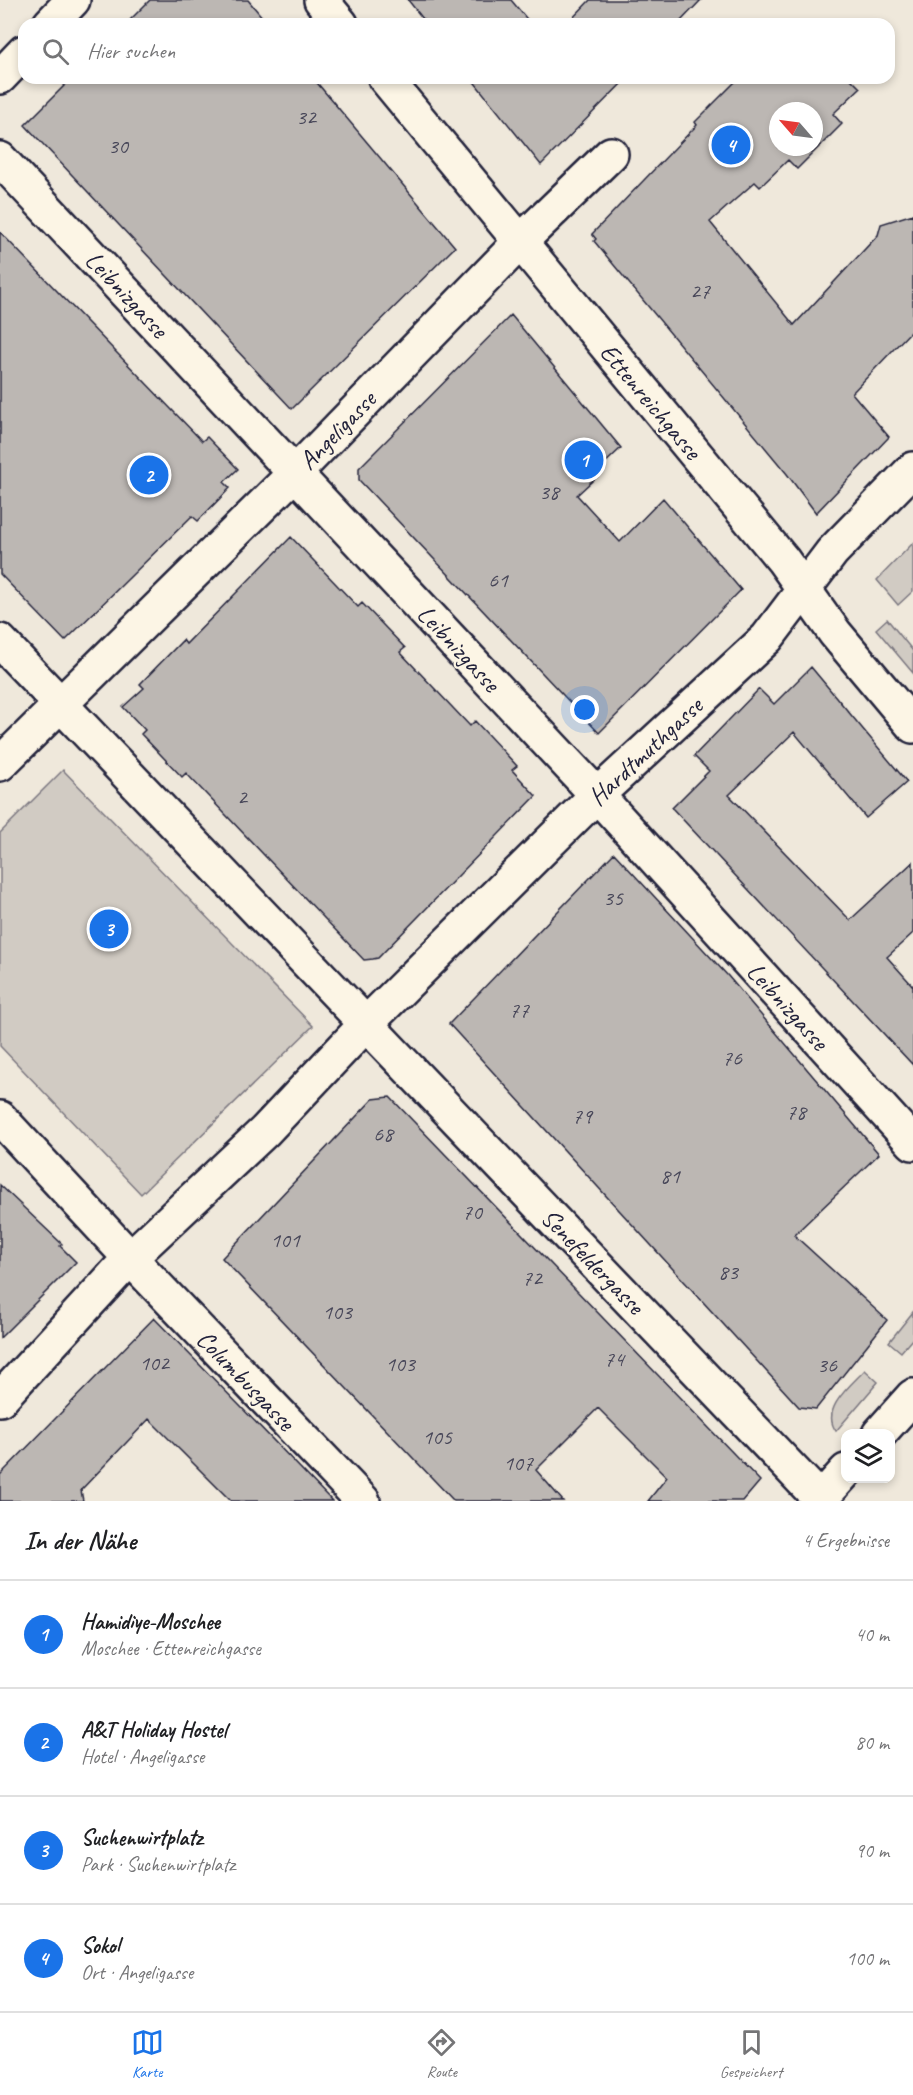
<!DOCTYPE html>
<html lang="de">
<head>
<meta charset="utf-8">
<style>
	:root { --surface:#fff; --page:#f2f2f2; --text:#202124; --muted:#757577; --line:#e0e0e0; --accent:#1a73e8 }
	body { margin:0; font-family:Caveat,sans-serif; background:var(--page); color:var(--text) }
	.controls { position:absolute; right:18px; bottom:18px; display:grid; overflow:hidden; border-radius:12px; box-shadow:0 3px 9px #0003 }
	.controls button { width:54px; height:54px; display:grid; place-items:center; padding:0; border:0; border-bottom:2px solid var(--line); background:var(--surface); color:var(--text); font:30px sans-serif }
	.compass { position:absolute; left:769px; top:102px; width:54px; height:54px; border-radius:50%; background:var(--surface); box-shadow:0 3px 9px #0003; rotate:298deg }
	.you { position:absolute; left:585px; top:710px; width:21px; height:21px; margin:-15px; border:4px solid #fff; border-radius:50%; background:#1a73e8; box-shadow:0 0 0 9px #1a73e833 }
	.badge { display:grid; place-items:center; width:39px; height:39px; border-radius:50%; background:var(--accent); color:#fff; font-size:20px; font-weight:700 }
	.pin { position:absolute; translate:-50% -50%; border:3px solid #fff; box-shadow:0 2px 6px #0006 }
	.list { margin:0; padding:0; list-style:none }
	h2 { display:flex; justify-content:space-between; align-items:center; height:78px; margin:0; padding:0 24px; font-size:26px }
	h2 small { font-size:20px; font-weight:400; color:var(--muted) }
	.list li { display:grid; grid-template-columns:39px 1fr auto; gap:18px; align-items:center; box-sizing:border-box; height:108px; padding:0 24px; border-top:2px solid var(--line) }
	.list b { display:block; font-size:22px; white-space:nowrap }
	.list p { margin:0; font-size:20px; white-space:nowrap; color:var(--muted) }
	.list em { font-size:20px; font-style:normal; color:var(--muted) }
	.icon { flex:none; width:33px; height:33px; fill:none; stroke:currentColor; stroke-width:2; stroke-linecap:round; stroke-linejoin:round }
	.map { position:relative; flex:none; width:913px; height:1501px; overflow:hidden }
	.search { position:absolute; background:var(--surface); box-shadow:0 3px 9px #0003; left:18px; right:18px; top:18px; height:66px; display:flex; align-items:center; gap:15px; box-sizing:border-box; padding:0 21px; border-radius:18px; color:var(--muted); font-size:22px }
	.sheet { height:510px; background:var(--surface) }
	nav { display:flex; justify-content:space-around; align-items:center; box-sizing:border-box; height:84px; border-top:2px solid var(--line); background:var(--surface); font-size:16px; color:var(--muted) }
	nav a { display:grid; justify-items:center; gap:3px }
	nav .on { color:var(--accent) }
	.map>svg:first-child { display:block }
	.green { fill:#d1cbc3; stroke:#7a767f; stroke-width:1.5 }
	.building { fill:#bcb7b3; stroke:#22223b; stroke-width:1.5; fill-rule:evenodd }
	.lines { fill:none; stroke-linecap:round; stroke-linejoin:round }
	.street-casing { stroke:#22223b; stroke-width:38 }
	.secondary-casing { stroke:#22223b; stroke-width:38 }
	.street { stroke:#fcf5e5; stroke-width:33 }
	.secondary { stroke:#fcf5e5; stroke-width:33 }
	.labels { text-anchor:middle; stroke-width:4.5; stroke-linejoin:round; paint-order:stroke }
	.number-label { font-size:22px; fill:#484759 }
	.street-label { font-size:26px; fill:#22223b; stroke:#fcf5e5 }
</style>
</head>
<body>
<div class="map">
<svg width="913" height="1501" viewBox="0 0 913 1501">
	<rect width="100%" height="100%" fill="#efe8db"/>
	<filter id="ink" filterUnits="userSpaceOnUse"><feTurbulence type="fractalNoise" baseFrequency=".0167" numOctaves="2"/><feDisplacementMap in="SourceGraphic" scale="12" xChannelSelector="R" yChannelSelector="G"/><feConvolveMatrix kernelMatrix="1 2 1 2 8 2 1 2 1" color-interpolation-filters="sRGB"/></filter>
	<g filter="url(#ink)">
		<path class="green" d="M913 543V591L898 605 877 580Z
			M887 619 913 651V673L876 629Z
			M63 770 313 1026 141 1194 0 1046V833Z
			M913 1312V1338L901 1352 889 1342Z
			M865 1370 878 1382 836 1431C820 1409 851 1385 865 1370Z"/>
		<path class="building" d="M150 0H248L268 24H126Z
			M408 0H511L531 24H427Z
			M590 0H701L678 24H567Z
			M72 78H313L455 247 292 409 25 125Z
			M471 78H627L541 165Z
			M739 78H850L860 88 833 114 842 124 797 169 788 160 760 187 755 182 710 222 794 325 878 235 881 224 913 214V329L852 393 889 437 816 513 787 474 594 241 596 239 592 234 697 125 695 122ZM778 111H814V147H778Z
			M0 232 202 441 207 437 238 469 224 482 230 488 198 521 192 516 65 641 0 574Z
			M511 315 621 448 601 467 604 470 577 495 620 542 663 498 741 590 599 733 359 480V468Z
			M291 537 358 607 362 603 405 648 400 652 470 726 475 721 517 766 512 770 536 796 378 958 373 959 364 960 186 773 182 777 141 734 145 730 123 707 144 688 140 684 183 640 186 644Z
			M811 667 907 782 866 818 794 732 729 795 850 920 913 862V933L887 957 913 986V1065L672 808 709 771 694 756 759 689 774 704Z
			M614 853 728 976 879 1154 794 1235 887 1320 816 1409 799 1407 449 1024Z
			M390 1097 760 1481 743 1501H648L667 1477 598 1408 536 1470 563 1501H454L222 1258 373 1099Z
			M0 1185 62 1244 60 1246 76 1262 0 1338Z
			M154 1318 241 1407 332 1501H231L149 1419 81 1490 83 1501H0V1475Z"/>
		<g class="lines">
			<defs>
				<path id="street" d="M321 0 341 24
					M385 78 783 560 835 633 913 726
					M0 159 597 795 913 1143
					M0 641 820 1499
					M0 764 295 473 519 243 611 154
					M0 1118 130 1258 363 1501
					M0 1399 130 1258 265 1131 366 1024 597 795 767 638 832 552 913 469"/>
				<path id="secondary" d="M50 24 73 0
					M0 77 24 52
					M879 1434 913 1396
					M819 1501 846 1471"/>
			</defs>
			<use href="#street" class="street-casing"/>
			<use href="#secondary" class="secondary-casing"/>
			<use href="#street" class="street"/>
			<use href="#secondary" class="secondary"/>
		</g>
	</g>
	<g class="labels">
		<g class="number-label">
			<text x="306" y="124">32</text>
			<text x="118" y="153">30</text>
			<text x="700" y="298">27</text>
			<text x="549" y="499">38</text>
			<text x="498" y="587">61</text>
			<text x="242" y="804">2</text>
			<text x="613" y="905">35</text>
			<text x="519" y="1017">77</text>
			<text x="732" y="1065">76</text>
			<text x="796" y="1119">78</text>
			<text x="582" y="1123">79</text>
			<text x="383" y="1141">68</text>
			<text x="670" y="1183">81</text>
			<text x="472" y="1219">70</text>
			<text x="285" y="1247">101</text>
			<text x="728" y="1279">83</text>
			<text x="532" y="1285">72</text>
			<text x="337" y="1319">103</text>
			<text x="614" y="1366">74</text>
			<text x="154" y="1370">102</text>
			<text x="400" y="1371">103</text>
			<text x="827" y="1372">36</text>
			<text x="437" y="1444">105</text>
			<text x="518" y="1470">107</text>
		</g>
		<g class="street-label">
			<text transform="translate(127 294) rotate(47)" y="9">Leibnizgasse</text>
			<text transform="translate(651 401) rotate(50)" y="9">Ettenreichgasse</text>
			<text transform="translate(337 430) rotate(-46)" y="9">Angeligasse</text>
			<text transform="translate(459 648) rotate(47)" y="9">Leibnizgasse</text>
			<text transform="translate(645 751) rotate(-43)" y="9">Hardtmuthgasse</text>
			<text transform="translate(788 1006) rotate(48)" y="9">Leibnizgasse</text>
			<text transform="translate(593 1261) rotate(46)" y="9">Senefeldergasse</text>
			<text transform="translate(246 1380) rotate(46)" y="9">Columbusgasse</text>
		</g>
	</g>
</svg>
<div class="controls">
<button><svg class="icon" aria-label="layers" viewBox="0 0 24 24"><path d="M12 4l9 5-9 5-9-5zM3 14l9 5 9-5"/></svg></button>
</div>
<svg class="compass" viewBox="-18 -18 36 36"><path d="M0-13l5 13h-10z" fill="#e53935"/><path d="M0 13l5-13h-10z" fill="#757577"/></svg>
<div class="you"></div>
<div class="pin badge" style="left:584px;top:460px">1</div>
<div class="pin badge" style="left:149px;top:475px">2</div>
<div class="pin badge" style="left:109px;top:929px">3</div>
<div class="pin badge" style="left:731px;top:145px">4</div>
<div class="search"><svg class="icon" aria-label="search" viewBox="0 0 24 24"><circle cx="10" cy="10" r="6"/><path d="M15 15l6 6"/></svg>Hier suchen</div>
</div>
<section class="sheet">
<h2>In der Nähe<small>4 Ergebnisse</small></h2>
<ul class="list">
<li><span class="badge">1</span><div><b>Hamidiye-Moschee</b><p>Moschee · Ettenreichgasse</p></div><em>40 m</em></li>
<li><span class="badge">2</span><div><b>A&amp;T Holiday Hostel</b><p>Hotel · Angeligasse</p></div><em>80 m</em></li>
<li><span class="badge">3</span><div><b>Suchenwirtplatz</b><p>Park · Suchenwirtplatz</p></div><em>90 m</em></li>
<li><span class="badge">4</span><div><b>Sokol</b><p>Ort · Angeligasse</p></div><em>100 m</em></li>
</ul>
</section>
<nav>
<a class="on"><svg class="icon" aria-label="map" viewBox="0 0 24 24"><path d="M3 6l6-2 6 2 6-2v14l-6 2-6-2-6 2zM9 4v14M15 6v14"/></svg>Karte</a>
<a><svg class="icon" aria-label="directions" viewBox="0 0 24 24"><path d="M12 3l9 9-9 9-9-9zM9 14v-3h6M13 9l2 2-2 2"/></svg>Route</a>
<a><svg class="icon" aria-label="saved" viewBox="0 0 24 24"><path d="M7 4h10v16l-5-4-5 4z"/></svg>Gespeichert</a>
</nav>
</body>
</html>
